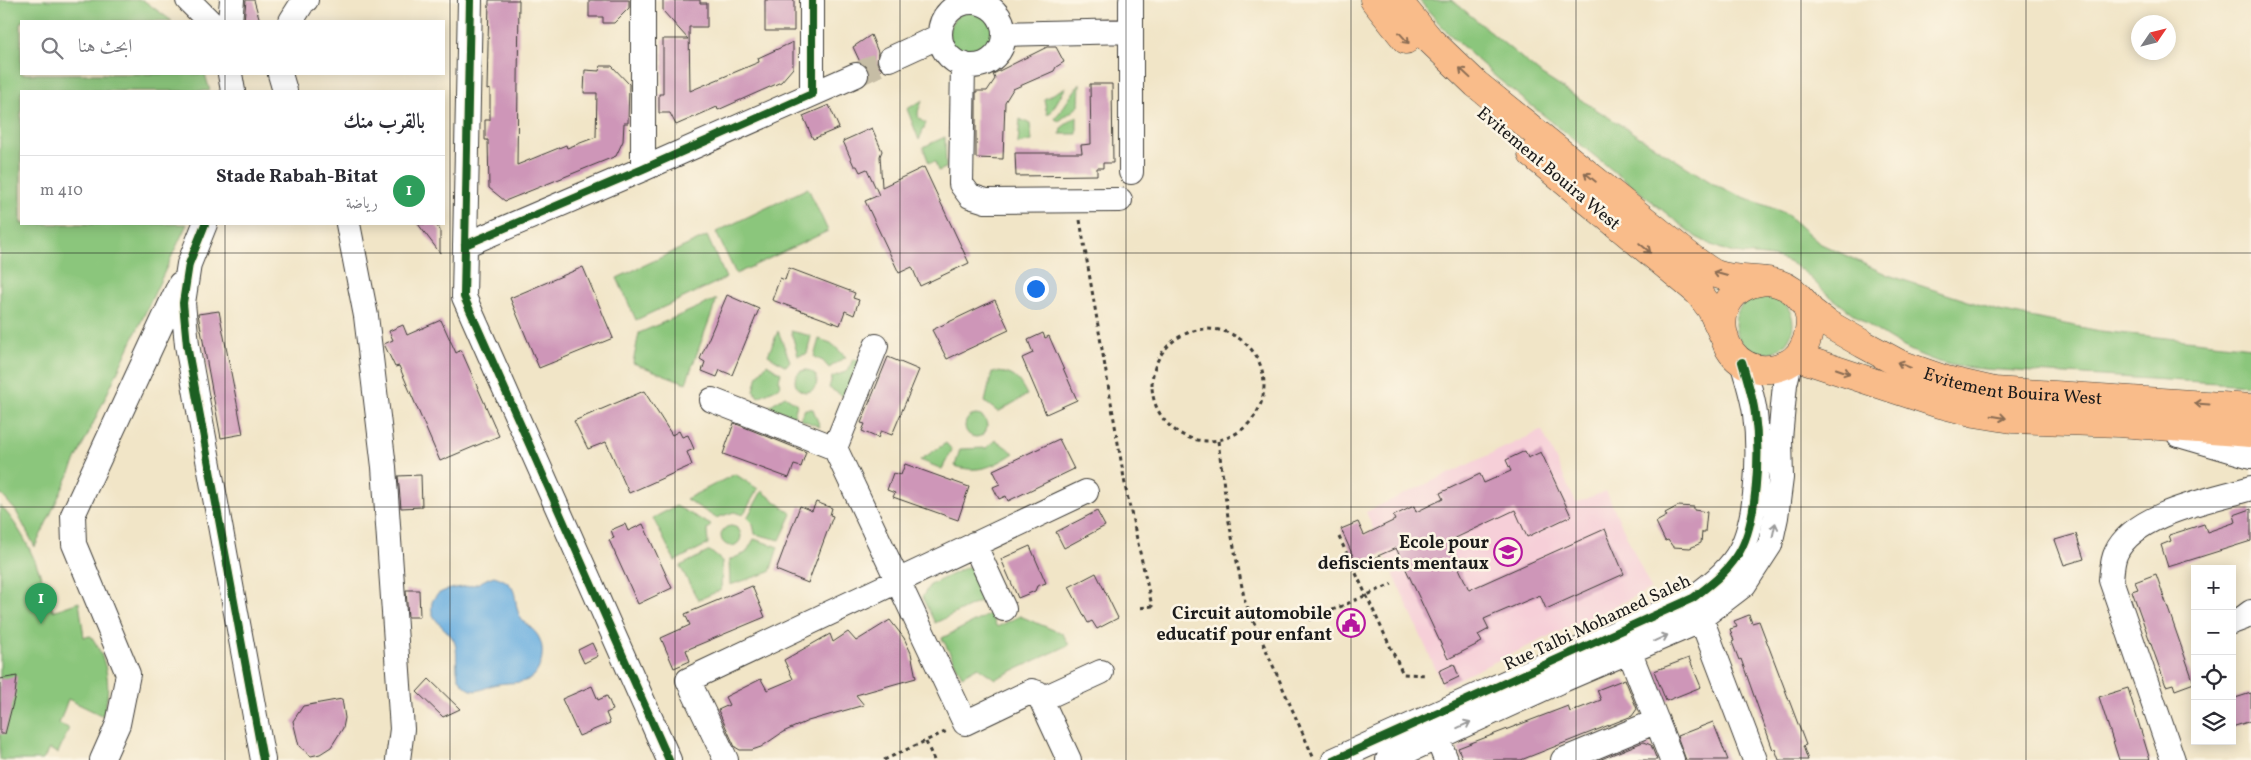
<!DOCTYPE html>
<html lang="ar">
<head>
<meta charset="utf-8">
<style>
	:root { --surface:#fff; --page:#f2f2f3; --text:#2b2b33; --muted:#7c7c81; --line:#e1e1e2; --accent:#0b8043 }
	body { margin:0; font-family:Vollkorn,Amiri,serif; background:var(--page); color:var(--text); direction:rtl }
	.controls { position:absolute; right:15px; bottom:15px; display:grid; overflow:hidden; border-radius:0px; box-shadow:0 2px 12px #0003 }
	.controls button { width:45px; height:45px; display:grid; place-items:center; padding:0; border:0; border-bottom:1px solid var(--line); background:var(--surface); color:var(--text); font:25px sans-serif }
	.compass { position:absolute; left:2131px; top:15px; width:45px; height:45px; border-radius:50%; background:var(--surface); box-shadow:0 2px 12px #0003; rotate:55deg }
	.you { position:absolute; left:1035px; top:288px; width:18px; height:18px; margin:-12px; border:4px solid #fff; border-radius:50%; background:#1a73e8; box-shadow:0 0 0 8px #1a73e833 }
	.badge { display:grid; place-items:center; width:32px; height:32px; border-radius:50%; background:var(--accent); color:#fff; font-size:16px; font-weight:700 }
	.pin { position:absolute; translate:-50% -41px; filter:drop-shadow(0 1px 2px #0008) }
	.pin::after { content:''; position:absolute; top:26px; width:18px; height:15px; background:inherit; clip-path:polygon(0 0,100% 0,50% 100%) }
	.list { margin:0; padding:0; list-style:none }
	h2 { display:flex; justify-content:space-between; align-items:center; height:65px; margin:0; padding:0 20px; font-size:21px }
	h2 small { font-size:16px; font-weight:400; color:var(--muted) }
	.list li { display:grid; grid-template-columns:32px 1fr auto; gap:15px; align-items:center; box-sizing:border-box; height:70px; padding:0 20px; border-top:1px solid var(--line) }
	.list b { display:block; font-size:19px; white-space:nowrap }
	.list p { margin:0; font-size:16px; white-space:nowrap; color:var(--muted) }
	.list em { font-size:16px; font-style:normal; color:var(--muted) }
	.icon { flex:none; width:28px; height:28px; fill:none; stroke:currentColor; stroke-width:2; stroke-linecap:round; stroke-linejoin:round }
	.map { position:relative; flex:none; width:2251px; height:760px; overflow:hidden; direction:ltr }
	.search { position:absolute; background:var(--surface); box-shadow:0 2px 12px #0003; left:20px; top:20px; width:425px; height:55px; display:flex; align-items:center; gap:12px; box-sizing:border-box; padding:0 18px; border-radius:0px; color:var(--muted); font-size:19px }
	.panel { position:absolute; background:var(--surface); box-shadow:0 2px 12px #0003; left:20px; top:90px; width:425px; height:135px; border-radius:0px; direction:rtl }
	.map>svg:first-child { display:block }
	.built { fill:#f6cfd8 }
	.green { fill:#8bc67b; stroke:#54714c }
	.water { fill:#6aafe0; stroke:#43667e }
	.building { fill:#ce96b8 }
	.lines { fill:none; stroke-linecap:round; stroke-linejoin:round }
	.minor-tunnel { stroke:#c6bda5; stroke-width:24; stroke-dasharray:24 12; stroke-linecap:butt }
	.minor-casing { stroke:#3c3a36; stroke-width:26 }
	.highway-casing { stroke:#3c3a36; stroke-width:29 }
	.path { stroke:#3c3a36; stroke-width:3; stroke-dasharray:4 4; stroke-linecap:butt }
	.minor { stroke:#fff; stroke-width:24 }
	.highway { stroke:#f9bc8a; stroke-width:28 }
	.cycleway-casing { stroke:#fcf5e5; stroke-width:11 }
	.cycleway { stroke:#1b5e20; stroke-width:8 }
	.oneway { stroke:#8a6c53 }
	.oneway2 { stroke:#999 }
	.grid { fill:none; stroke:#1c1c1c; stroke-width:1; stroke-opacity:0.55 }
	.labels { text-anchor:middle; stroke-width:5; stroke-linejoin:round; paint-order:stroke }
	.street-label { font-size:18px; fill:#1c1c1c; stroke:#fcf5e5 }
	.poi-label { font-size:18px; font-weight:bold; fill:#1c1c1c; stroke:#fcf5e5; text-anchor:end }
</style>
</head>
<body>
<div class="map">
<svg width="2251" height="760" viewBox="0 0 2251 760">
	<rect width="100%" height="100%" fill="#fcf5e5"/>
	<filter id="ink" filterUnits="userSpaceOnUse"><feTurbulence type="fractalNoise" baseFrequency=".02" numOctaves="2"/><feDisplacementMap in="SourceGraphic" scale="10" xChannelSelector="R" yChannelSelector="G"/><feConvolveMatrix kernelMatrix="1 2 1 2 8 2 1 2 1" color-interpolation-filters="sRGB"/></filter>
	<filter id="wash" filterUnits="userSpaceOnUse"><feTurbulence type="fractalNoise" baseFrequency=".0096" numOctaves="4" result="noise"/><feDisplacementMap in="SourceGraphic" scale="20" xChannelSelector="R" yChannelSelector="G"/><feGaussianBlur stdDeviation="1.12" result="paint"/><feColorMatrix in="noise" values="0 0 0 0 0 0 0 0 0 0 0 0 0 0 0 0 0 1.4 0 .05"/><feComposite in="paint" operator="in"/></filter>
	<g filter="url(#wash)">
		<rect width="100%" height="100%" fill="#f1e5c7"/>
		<path class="built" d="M1542 430 1576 503 1606 491 1651 589 1443 686 1366 512Z"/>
		<path class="green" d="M0 0H143L172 21H21V74H205L210 91H21V224H187L35 547 16 511 0 493Z
			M1419 0H1452L1542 75 1720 188 1785 213 1819 243 1888 275 1999 311 2100 331 2251 347V385L1984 369C1973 368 1961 367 1950 365 1905 354 1867 325 1831 297 1818 287 1809 274 1794 265 1776 254 1754 256 1734 253 1721 250 1708 243 1696 237L1497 78 1446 31Z
			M949 34a23 23 0 1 1 46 0a23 23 0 1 1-46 0Z
			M1080 83 1079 106 1059 121 1055 119Z
			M1066 87 1051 112 1047 114 1044 99Z
			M923 100C918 109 914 119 926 123L919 140 907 109Z
			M1077 116V134H1060L1061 128Z
			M1020 119 1030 124 1032 141 1018 144Z
			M945 137 946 168 938 171 935 162 929 163 923 147Z
			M808 188 828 231 736 274 716 232Z
			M707 236 726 278 636 320 617 278Z
			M1735 324a29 29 0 1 1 58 0a29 29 0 1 1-58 0Z
			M717 299 686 383 633 363 639 333Z
			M778 331 790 361 786 366 768 355Z
			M791 331 811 336 807 354 798 356Z
			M819 339 831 343 846 357 829 368 823 361 814 357Z
			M853 359 860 361 843 396 829 388 832 377 848 371Z
			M767 364 781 373 779 380 780 387 758 397 754 391 758 375Z
			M795 381a11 11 0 1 1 22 0a11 11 0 1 1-22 0Z
			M992 372C1013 372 1018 377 1027 395L998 412 985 402Z
			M785 396 797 404 794 416 769 406Z
			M805 409H813L820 427 800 419Z
			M965 426a11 11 0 1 1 22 0a11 11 0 1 1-22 0Z
			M996 440 1014 453C995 466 978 474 955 466L960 449 986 448Z
			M946 443 952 450 942 469 920 460Z
			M735 474 758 489 743 515 734 512 716 518 686 499Z
			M762 491 792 514 780 540 755 534 753 524 747 518Z
			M0 505C27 534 41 573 53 611L79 602 84 637 91 636C108 660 112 688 103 716L68 699 59 724 69 728 58 753 49 749 43 760H0Z
			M676 506 711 525 707 530 708 544 675 561 653 518Z
			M721 536a10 10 0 1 1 20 0a10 10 0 1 1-20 0Z
			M754 539 778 547 770 572 730 585 729 560 746 553Z
			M710 551 722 561 721 590 698 600 680 566Z
			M969 566 985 599 935 623 922 597 930 585Z
			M990 614 997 627 1020 616 1063 634 1069 645 995 679 978 667 962 676 942 638Z"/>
		<path class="water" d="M494 576C524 585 510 602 522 620 524 623 529 625 531 628 542 637 544 649 541 662 534 687 517 681 498 684 485 685 477 698 464 685 451 673 461 653 453 639 447 629 435 623 432 612 427 587 458 589 473 585 481 583 486 578 494 576Z"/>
		<g id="blocks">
			<path class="building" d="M246 0H254L260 21H244Z
				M489 0H519L517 165 566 145 567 148 596 137 597 93H584L585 70 599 71 600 66H612L629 84 628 123H624L623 141 616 156 505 201 489 188 488 140H485V120H490V89L487 90Z
				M589 0H629V8L614 23H603V17H589Z
				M663 0H700V3H707V27H689L690 91 759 62 758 58 793 42V68L781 82 718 110 717 107 676 125 670 113H659V94H663V39H688L663 11Z
				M765 0H794V31H765Z
				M871 35 878 52 877 64 882 70 870 75 868 69 860 62 853 47Z
				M1047 47H1056L1064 62 1056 67 1054 71 1013 89 1005 102 1003 159 976 158V91H987L995 79 993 74Z
				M1090 84H1112L1113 163H1103V168H1097V175L1016 176 1015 153H1082L1081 145 1091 144Z
				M829 105 839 128 813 139 803 116Z
				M872 128 882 151 880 156 882 187 924 167 969 263 920 286 912 267 899 273 865 201 879 195 867 169 860 172 857 166H854L843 141Z
				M418 224H435L440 230V253Z
				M583 267 613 338 539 368 510 298Z
				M789 268 855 293 853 298 859 300 854 315 845 311 840 325 772 300 780 278 785 280Z
				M727 295 759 309 732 375 720 370 717 377 702 371 705 362 700 359Z
				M995 300 1009 330 947 359 932 330Z
				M219 311 243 434 221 438 198 314Z
				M441 320 456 353 461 350 499 436 440 461 399 366 395 367 384 344 393 340 389 331 403 325 407 335Z
				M1043 333 1045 338 1049 336 1077 400 1046 414 1022 358 1033 353 1028 340Z
				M888 357 919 370 892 435 881 431 878 438 862 431 865 424 861 423Z
				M644 391 672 435 679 431 682 437 688 435 694 449 687 452 692 465 629 493 606 442 588 449 574 421Z
				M734 423 806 452 801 467 794 465 789 478 723 454Z
				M1059 439 1074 469 1008 501 1006 496 999 499 993 487 1000 484 993 470Z
				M1525 451 1528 458 1541 452 1571 516 1527 537 1515 510 1447 542 1469 590 1605 529 1624 574 1546 609 1540 595 1484 619 1489 629 1478 635 1482 642 1448 659 1396 548 1357 565 1341 529 1358 522 1364 535 1395 520 1393 516 1414 506 1416 512 1443 499 1440 493 1480 474 1484 483 1511 471 1506 460Z
				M905 464 969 487 958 520 893 497 895 493 887 490 893 473 901 475Z
				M421 475 422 507 401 508 398 476Z
				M816 502 832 508 830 515 833 516 808 583 776 570 800 506 812 511Z
				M1678 506 1694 507V510L1707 512 1705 532H1702L1701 543 1690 548 1673 547 1668 540 1665 541 1656 522 1667 516 1665 513Z
				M2251 509V541L2168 567 2161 545 2171 541 2169 535 2204 524 2207 532 2236 522 2234 515Z
				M1097 511 1105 526 1064 548 1056 532Z
				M625 524 628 531 643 524 672 588 638 604 609 540 614 538 611 530Z
				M2076 534 2084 559 2064 565 2055 540Z
				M1030 546 1046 583 1037 586 1035 591 1018 598 1001 559Z
				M1096 573 1118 618 1097 629 1092 621 1088 623 1069 587Z
				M2156 574 2194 683 2175 690 2173 684 2166 686 2132 591 2138 589 2135 582Z
				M752 586 765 617 686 650 690 661 674 668 661 638 690 625 685 614Z
				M406 590H419L420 617H408Z
				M1749 615 1752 623 1759 621 1806 745 1803 746 1808 760H1779L1775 749 1773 750 1741 659 1739 660 1732 642 1734 641 1730 629 1737 627 1734 621Z
				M890 620 904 638 911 653 916 678 856 695 864 705 808 721 783 732 761 747 752 750H740L735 747 718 710 729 705 725 697 761 679 767 690 793 679 784 660 830 634 833 642 848 632 856 641Z
				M592 643 598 656 584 663 578 650Z
				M1689 658 1701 687 1666 701 1654 671Z
				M1454 664 1459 677 1444 684 1439 671Z
				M17 676 15 695 5 734H0V679Z
				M429 679 460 709 443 717 417 692Z
				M1625 679 1637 709 1632 716 1521 760H1463L1458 748 1568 706 1570 712 1601 700 1597 690Z
				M592 686 598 700 607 696 613 710 606 713 610 723 579 736 562 699Z
				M2128 688 2150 760H2119L2099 697Z
				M2251 693V721L2232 727V699Z
				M342 699 345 718 343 728 331 747 320 754 311 756 299 746 293 721 303 706Z
				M1713 722 1728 760H1686L1677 736Z
				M1643 742 1651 745 1657 760H1599Z"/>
		</g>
	</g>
	<g filter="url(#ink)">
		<use href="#blocks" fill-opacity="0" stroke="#3c3a36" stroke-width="1"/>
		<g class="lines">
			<path class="minor-tunnel" d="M856 75 890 59"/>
			<defs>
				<path id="minor" d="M188 0 209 21
					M470 0 464 297 669 760
					M643 0V169
					M812 0V94
					M940 34a32 32 0 1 1 64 0a32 32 0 1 1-64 0Z
					M230 21 232 0
					M291 21 303 2 306 0
					M1004 34 1131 31
					M890 59 940 36
					M963 64 961 184 970 196 986 201 1120 200
					M230 74 233 91
					M280 74 285 91
					M1131 172V0
					M205 224 189 264 183 303 187 345 263 760
					M348 224 366 316 384 467 402 729 398 760
					M465 245 643 169 856 75
					M876 346 835 448 965 723 1032 691 1038 693 1069 760
					M712 400 835 448
					M2179 435 2251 456
					M974 544 1004 609
					M1696 605 1755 760
					M2232 622 2243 618 2251 612
					M1624 638 1672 760
					M1042 699 1101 672
					M1437 737 1446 760
					M102 760 118 724 128 674 74 544 73 515 180 284
					M726 760 688 680 1086 492
					M1334 760 1693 598C1709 586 1726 573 1737 556 1758 525 1760 451 1755 414 1753 397 1747 379 1742 362
					M1388 760 1558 682 1693 624 1744 585 1770 545 1776 517 1781 478 1780 439 1785 384 1790 363
					M1563 760 1657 721
					M2173 760 2111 580C2112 572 2112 561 2116 553 2134 513 2212 500 2251 488"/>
				<g id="highway">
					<path d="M1374 0 1406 40"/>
					<path d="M1397 0 1430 40 1476 84 1694 260C1701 264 1708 271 1716 274 1746 285 1783 271 1803 302 1809 310 1811 321 1809 331 1807 344 1800 358 1787 364 1720 394 1692 285 1768 281"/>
					<path d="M1532 154 1698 292 1711 309 1723 335"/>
					<path id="s1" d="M1802 300 1811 311 1828 324 1863 344 1900 364 1946 380 1994 391 2251 408"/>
					<path d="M1797 357 1936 403 1975 413 2012 419 2119 423 2251 433"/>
				</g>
			</defs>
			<use href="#minor" class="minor-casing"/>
			<use href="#highway" class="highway-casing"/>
			<path class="path" d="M1080 220 1126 490 1152 606 1140 608
				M1152 385a56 56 0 1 1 112 0a56 56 0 1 1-112 0Z
				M1218 441 1228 517 1245 602 1314 759
				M1339 537 1403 674 1427 675
				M1310 620 1392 584
				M926 742 934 760
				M884 760 947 731"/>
			<use href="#minor" class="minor"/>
			<use href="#highway" class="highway"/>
			<defs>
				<path id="cycleway" d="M470 0 464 297 669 760
					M205 224 189 264 183 303 187 345 263 760
					M465 245 643 169 812 94V0
					M1334 760 1693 598C1709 586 1726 573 1737 556 1758 525 1760 451 1755 414 1753 397 1747 379 1742 362"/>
			</defs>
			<use href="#cycleway" class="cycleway-casing"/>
			<use href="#cycleway" class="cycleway"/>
		</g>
		<defs><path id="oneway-shaft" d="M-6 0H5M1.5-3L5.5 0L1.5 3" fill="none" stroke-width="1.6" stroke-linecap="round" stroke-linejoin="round" transform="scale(1.25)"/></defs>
		<g class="oneway">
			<use href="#oneway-shaft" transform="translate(1404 38) rotate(48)"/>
			<use href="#oneway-shaft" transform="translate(1465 73) rotate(-137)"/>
			<use href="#oneway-shaft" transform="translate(1590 177) rotate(-141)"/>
			<use href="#oneway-shaft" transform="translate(1645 248) rotate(40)"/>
			<use href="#oneway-shaft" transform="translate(1720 274) rotate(-164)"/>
			<use href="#oneway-shaft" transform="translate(1904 365) rotate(-158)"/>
			<use href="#oneway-shaft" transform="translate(1843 371) rotate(19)"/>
			<use href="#oneway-shaft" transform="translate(2202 404) rotate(-176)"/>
			<use href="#oneway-shaft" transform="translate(1999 417) rotate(9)"/>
		</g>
		<g class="oneway2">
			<use href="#oneway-shaft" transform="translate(1774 530) rotate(-78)"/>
			<use href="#oneway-shaft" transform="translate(1661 638) rotate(-24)"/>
			<use href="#oneway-shaft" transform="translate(1464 725) rotate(-25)"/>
		</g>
	</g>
	<path class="grid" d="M225 0V21M450 0V760M675 0V760M900 0V760M1126 0V760M1351 0V760M1576 0V760M1801 0V760M2026 0V760M225 74V91M225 224V760M0 253H2251M0 507H2251"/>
	<defs>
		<symbol id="school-ring" viewBox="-11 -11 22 22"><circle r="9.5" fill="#fcf5e5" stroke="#b5179e" stroke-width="1.5"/><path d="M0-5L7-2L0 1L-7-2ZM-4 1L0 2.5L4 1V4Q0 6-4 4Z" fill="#b5179e"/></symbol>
		<symbol id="civic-ring" viewBox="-11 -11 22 22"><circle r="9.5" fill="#fcf5e5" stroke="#b5179e" stroke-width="1.5"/><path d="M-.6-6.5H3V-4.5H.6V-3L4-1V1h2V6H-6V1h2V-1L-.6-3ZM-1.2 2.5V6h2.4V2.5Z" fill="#b5179e"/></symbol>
	</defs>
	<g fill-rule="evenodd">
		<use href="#school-ring" x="1492" y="536" width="32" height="32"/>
		<use href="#civic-ring" x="1335" y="607" width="32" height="32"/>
	</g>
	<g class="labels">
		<g class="street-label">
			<text transform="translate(1549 168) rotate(40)" y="6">Evitement Bouira West</text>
			<text dy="6" stroke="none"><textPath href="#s1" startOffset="234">Evitement Bouira West</textPath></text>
			<text transform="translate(1597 622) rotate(-25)" y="6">Rue Talbi Mohamed Saleh</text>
		</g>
		<g class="poi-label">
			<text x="1489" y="548">Ecole pour<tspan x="1489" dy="21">defiscients mentaux</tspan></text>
			<text x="1332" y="619">Circuit automobile<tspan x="1332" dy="21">educatif pour enfant</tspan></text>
		</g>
	</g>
</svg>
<div class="controls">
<button>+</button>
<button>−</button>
<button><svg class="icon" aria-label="locate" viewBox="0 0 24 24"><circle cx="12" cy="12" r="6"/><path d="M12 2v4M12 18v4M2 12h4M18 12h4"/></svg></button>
<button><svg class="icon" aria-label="layers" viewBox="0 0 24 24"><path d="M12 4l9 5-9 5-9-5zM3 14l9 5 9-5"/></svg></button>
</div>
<svg class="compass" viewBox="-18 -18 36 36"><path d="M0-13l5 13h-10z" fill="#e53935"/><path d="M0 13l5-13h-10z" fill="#7c7c81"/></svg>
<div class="you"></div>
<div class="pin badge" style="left:41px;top:624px;background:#2e9e5b">1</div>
<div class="search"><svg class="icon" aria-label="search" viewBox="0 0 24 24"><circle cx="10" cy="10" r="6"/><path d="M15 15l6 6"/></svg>ابحث هنا</div>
<section class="panel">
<h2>بالقرب منك<small></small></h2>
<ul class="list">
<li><span class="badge" style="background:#2e9e5b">1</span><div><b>Stade Rabah-Bitat</b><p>رياضة</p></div><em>410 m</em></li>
</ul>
</section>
</div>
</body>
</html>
